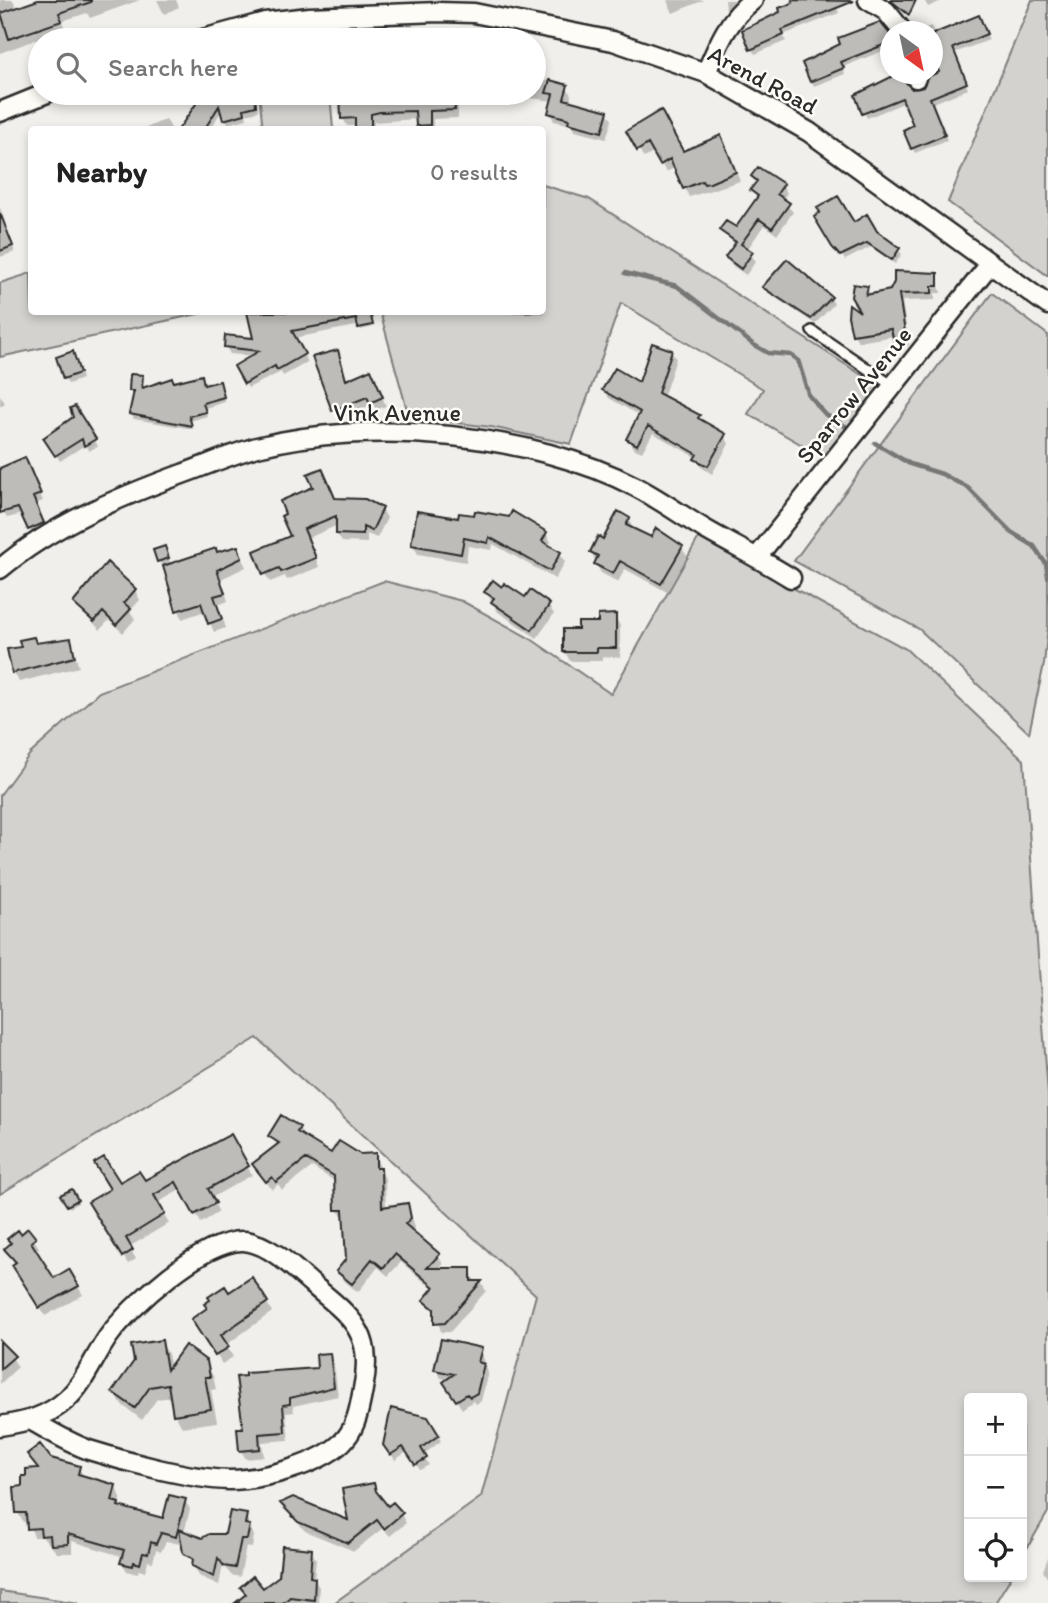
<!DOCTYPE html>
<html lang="en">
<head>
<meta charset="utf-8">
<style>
	:root { --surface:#fff; --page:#f2f2f2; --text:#222; --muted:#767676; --line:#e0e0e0 }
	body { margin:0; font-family:Itim,sans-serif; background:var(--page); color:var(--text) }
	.controls { position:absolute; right:21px; bottom:21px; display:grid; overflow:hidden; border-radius:7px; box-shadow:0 4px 10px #0003 }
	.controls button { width:63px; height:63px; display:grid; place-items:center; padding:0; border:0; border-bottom:2px solid var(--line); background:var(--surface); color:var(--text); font:35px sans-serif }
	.compass { position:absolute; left:880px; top:21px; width:63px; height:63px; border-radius:50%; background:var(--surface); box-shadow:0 4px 10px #0003; rotate:147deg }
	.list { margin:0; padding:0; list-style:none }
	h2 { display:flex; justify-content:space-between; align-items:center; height:91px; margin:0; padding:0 28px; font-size:30px }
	h2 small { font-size:23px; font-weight:400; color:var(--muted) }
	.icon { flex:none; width:38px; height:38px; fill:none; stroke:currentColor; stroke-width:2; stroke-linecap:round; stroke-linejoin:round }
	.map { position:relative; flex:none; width:1048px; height:1603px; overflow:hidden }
	.search { position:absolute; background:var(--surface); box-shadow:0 4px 10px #0003; left:28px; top:28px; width:518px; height:77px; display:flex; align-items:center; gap:18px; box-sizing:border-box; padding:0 24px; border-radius:38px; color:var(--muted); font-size:26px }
	.panel { position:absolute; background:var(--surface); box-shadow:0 4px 10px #0003; left:28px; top:126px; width:518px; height:189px; border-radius:7px }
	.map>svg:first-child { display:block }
	.green { fill:#d3d2cf; stroke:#7f7e7d; stroke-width:2 }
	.shadow { fill:#0003 }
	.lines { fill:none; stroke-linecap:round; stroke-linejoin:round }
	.stream { stroke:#777775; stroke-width:4.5 }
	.building { fill:#bdbcb8; stroke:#2b2b2b; stroke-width:2 }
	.lane-casing { stroke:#2b2b2b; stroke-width:14 }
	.street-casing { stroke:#2b2b2b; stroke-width:23 }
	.lane { stroke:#fdfcf7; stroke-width:9 }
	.street { stroke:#fdfcf7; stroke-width:18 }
	.labels { text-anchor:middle; stroke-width:5; stroke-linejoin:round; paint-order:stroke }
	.street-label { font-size:24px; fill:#2b2b2b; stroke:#fdfcf7 }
</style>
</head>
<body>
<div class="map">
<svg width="1048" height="1603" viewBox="0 0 1048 1603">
	<rect width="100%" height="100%" fill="#f0efeb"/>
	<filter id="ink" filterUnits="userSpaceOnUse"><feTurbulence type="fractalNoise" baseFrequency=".0143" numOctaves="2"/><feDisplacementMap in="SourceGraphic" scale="14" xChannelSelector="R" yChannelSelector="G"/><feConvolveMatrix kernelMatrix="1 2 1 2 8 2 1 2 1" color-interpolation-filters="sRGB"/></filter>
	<g filter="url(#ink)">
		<path class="green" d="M1032 0H1048V276L948 202Z
			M259 93H330L333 129H263Z
			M543 185 589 199 885 390 830 461 748 414 763 389 621 303 571 444 491 427 409 417 380 312H542Z
			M31 273 32 312H207L0 357V283Z
			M992 293 1048 335V626L1044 664 1029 733 919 629 794 561Z
			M699 537 906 649 1024 760 1048 1095V1512L1022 1557V1398H969V1577H1011L995 1603H334L481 1497 536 1295 257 1038 0 1194V795L30 754 99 692 384 581 462 601 531 639 611 694Z
			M0 1591 79 1603H0Z"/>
		<path class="shadow" d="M0 0H13L17 9 44 0H140L90 18 87 13 62 21 65 29 0 53Z
			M157 0H176L179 7 164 14Z
			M667 0H704L673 13Z
			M725 0H741L732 12 726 10Z
			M834 0 839 13 783 35 786 41 755 54 752 49 795 4 794 1Z
			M924 0H944L928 7Z
			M981 22 989 40 954 53 968 89 931 104 947 140 915 153 912 148 916 126 906 102 867 118 857 96 902 74 909 89 925 88 941 73 932 53V32L923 29 931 26 935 35Z
			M890 37V48L843 67 845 74 814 86 804 64Z
			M534 77 567 87 571 95 570 102 607 112 612 120 606 139 575 131 572 125 554 121 550 113 553 101 490 93H534Z
			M200 93H256L258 111 246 114 247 119 228 124 222 110 210 130H186L201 98Z
			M342 93H464V101H458V118L433 119V130H420L417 119 374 122V130H357V126H347L343 118Z
			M166 119 172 130H142Z
			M629 132 682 154 725 146 740 181 689 197 676 167 666 172 655 152 644 158Z
			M753 176 782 185 787 193 782 200 793 212 777 235 764 225 747 250 756 261 746 275 731 265 727 257 735 245 722 230H737L757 198 752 190 757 183Z
			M0 207 15 252 0 257Z
			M822 213 876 232 902 254 895 264 871 247 845 260 819 222Z
			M936 275 941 293H935V300L902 301 909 346 900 348 895 336 858 342 854 334 865 318 852 297 867 288 871 296Z
			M764 287 831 298 834 304 815 324 767 292Z
			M249 312H352L356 326 294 338 308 362 283 376 281 372 248 388 236 366 253 356 230 354 226 347 255 340Z
			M368 312 373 327 361 330 357 314Z
			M671 351 676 359 663 398 698 416 702 423 725 436 729 444 712 474 701 467 697 458 653 433 642 452 633 448 628 439 640 416 609 398 604 390 640 385Z
			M337 352 347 381 375 380 386 406 376 410 373 404 339 419 314 358Z
			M76 359 82 379 68 384 65 378Z
			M142 376 144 389 201 377 205 387 219 383 225 402 205 408 207 416 190 421 193 429 134 419 131 414 134 396 131 390Z
			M0 395 5 403 0 406Z
			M75 408 98 446 89 451 85 445 60 461 46 438 75 417Z
			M25 459 43 501 35 504 46 530 33 536 23 514 7 518 0 505V468Z
			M335 500 382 509 387 518 377 538 367 534V543L342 542 337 534 338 525 308 538 319 567 287 580 285 576 270 582 265 574 292 537Z
			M629 519 633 530 652 540 681 547 687 556 667 592 625 569 618 582 601 573 596 564 592 552Z
			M459 520 546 533 551 542 548 547 560 554 565 562 555 579 493 544 492 550 468 546 466 562 418 554 413 545Z
			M237 548 246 567 221 579 228 601 218 605 226 628 214 632 205 611 182 619 165 566 162 567 159 561 167 554 171 565Z
			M107 565 135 590 140 600 130 611 135 619 123 633 109 620 100 630 75 603Z
			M486 592 548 605 554 614 537 638 498 612Z
			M615 616 620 626V657H602V661H570L565 652 580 630Z
			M33 639 37 645 70 640 79 667 19 682 14 672 23 648Z
			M299 1128 304 1137 332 1155H375L385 1179 386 1208 408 1204 415 1227 411 1231 438 1255 443 1264 438 1270 470 1269 475 1282H481L486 1291 450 1332H441L436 1314 425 1301 434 1290 401 1262 388 1276 378 1267 358 1292 343 1280 338 1271 348 1260 345 1219 337 1210 336 1182 312 1167 282 1190 278 1184 272 1190 260 1173 278 1146 270 1136Z
			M230 1137 252 1175 211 1198 219 1212 201 1223 182 1189 157 1203 169 1223 129 1247 136 1259 128 1264 91 1203 120 1185 144 1182Z
			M71 1191 78 1203 70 1208 63 1196Z
			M21 1236 34 1239 39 1248 35 1251 54 1281 69 1272 83 1295 45 1316 6 1249Z
			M228 1295 267 1303 272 1312 226 1345 233 1357 222 1364 194 1319 209 1309 212 1301Z
			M0 1339 18 1367 0 1384Z
			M161 1342 168 1354 171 1368 205 1362 213 1376 216 1389 211 1390 217 1422 182 1427 175 1415 172 1397 157 1399 142 1420 121 1404 114 1392Z
			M481 1350 488 1373 481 1401 476 1404 473 1401 462 1409 445 1382 449 1380 441 1378 436 1369Z
			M329 1355 334 1363 338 1396 293 1406 294 1412 286 1413 289 1440 262 1442 264 1457 246 1459 241 1451 239 1430 245 1429 247 1377 319 1369Z
			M427 1419 441 1441 423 1455 429 1465 420 1470 408 1451 395 1460 385 1444Z
			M50 1459 79 1468 84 1477 115 1487 120 1495V1508L164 1521 185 1501 190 1509 184 1533 202 1540 226 1536 246 1516 254 1536 252 1548 246 1547 240 1577 231 1575 223 1565 219 1585 199 1576 184 1545 166 1541 161 1552 156 1550 153 1562 148 1561 145 1572 139 1570 137 1574 127 1571 122 1563 124 1557 72 1541V1553H57L43 1537H34L28 1521 23 1522 18 1513 24 1488Z
			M373 1485 388 1508 401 1514 406 1523 390 1536 383 1528 354 1551 305 1531 282 1504 350 1522Z
			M311 1551 316 1559 314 1579 319 1587 318 1603H239L262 1591Z
			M1048 1557V1579L1043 1571Z"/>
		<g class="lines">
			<path class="stream" d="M625 273 677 286 754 345 768 353 791 355 798 360 809 396 826 415 852 430
				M875 443 910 464 942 474 968 488 1011 532 1034 546 1046 564 1048 577"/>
		</g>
		<path class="building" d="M38 0H91V2L59 13 62 21 9 39 1 13Z
			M792 0 854 1 782 30 784 35 750 50 742 30 780 12 779 8 793 3Z
			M890 0H916L909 15Z
			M979 15 987 34 953 48 967 83 930 98 945 135 911 149 903 130 913 125 902 98 862 114 855 95 897 74H904L905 81 912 89 923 87 927 77 939 72 933 56V34Z
			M880 22 891 35V42L841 62 844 68 810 82 802 63 840 44 838 38Z
			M550 80 568 85 564 99 608 111 602 132 568 123 569 119 548 113 553 94 546 93Z
			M198 93H255L256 106 244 109 245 114 223 120 219 106 204 130H178L200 98Z
			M340 93H454L455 110 430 111V125L416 126 415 111 380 112 371 114V130H355V118L341 119Z
			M661 110 683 151 721 135 736 172 710 183 704 184 702 181 683 189 670 159 660 165 648 144 637 151 626 131Z
			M758 167 784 184 777 194 790 203 772 228 759 219 741 244 753 252 741 269 725 257 736 242 719 230 726 221 736 227 758 196 750 190 757 181 751 176Z
			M838 196 854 222 867 214 877 231 900 248 892 260 867 243 840 256 832 247 814 217 820 212 817 208Z
			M0 213 13 246 0 251Z
			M787 259 832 297 811 319 762 287Z
			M894 271 938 273V286H932V293L899 294 906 339 894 342 891 329 852 335 848 316 849 304 860 312 851 297 853 284 868 286 866 295 890 290 894 282Z
			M247 312H370L373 325 358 328 356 319 292 331 305 354 277 370 275 366 244 384 234 366 259 351 224 347 225 335 253 338Z
			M652 343 672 350 658 393 700 415 698 418 726 434 708 466 694 459 697 454 648 426 637 445 626 439 640 412 602 390 615 368 639 382Z
			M338 350 346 380 371 369 383 397 370 403 367 397 332 411 312 357Z
			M73 351 80 373 63 379 56 357Z
			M130 374 143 375 142 388 172 378 174 382 202 375 204 385 220 381 224 397 203 403 206 412 189 416 192 426 129 414 134 391H129Z
			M75 406 96 439 84 446 82 439 55 456 43 438 73 417 70 408Z
			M25 457 41 494 33 497 44 523 28 530 18 508 0 513V468Z
			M322 468 335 498 365 499 383 508 372 531 363 527V535L336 534V516L304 529 316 558 281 572 279 568 263 575 254 551 290 536 281 516 285 514 280 501 313 487 307 474Z
			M417 511 458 518 459 513 474 515 475 511 509 517 512 511 547 532 542 541 561 552 550 571 489 537 488 543 464 538 461 554 411 545Z
			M618 511 630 518 626 525 651 537 656 528 683 546 661 584 620 561 613 574 594 564 598 556 590 552 598 536 603 539Z
			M165 546 169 558 157 562 153 550Z
			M238 546 242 558 217 570 225 593 214 596 222 619 208 624 201 603 176 611 163 566 216 548 217 552Z
			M107 562 136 589 124 603 131 609 116 625 103 612 94 622 73 603Z
			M493 580 502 587 504 583 525 597 530 590 550 604 532 630 491 602 494 598 484 592Z
			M616 614V648H597V652H563V629H578V622H598V615Z
			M34 637 36 643 71 638 75 657 12 673 7 649 21 647 19 640Z
			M281 1115 300 1127 297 1132 331 1153 339 1141 360 1154 376 1153V1168H381L382 1207 408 1203 411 1218 405 1224 440 1254 427 1268H471V1281H482L445 1323 434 1324V1309L423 1300 434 1287 395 1254 383 1268 372 1259 352 1284 336 1271 346 1259 343 1210H335L334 1176 306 1159 276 1182 272 1177 266 1182 252 1164 279 1143 268 1136Z
			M231 1134 249 1166 208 1189 216 1203 194 1215 176 1182 154 1195 165 1214 126 1238 133 1250 122 1257 88 1202 110 1189 94 1163 104 1157 120 1182 139 1171 145 1180Z
			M72 1189 78 1200 67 1206 60 1195Z
			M28 1228 36 1238 31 1242 54 1278 69 1269 79 1286 39 1308 12 1265 16 1262 4 1249 11 1243 7 1239 18 1230 21 1234Z
			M252 1277 268 1302 221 1335 229 1347 215 1356 191 1319 207 1308 204 1304 210 1300 208 1297 225 1286 229 1292Z
			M441 1339 482 1348 478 1362 484 1364 477 1393 470 1397 467 1394 456 1401 443 1382 454 1374 434 1370Z
			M162 1340 167 1370 185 1345 207 1361 210 1377H205L211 1409 173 1415 168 1384 150 1387 135 1408 112 1392 134 1361 131 1345Z
			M0 1341 15 1356 0 1369Z
			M330 1353 334 1387 290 1398V1404L283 1405 285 1432 259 1434 260 1449 239 1451 237 1428H243L236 1377 245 1376V1373L317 1368 316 1354Z
			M391 1408 428 1417 439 1435 421 1448 427 1458 415 1465 403 1447 390 1455 383 1445Z
			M40 1444 51 1458 80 1466 78 1474 116 1485 112 1501 119 1503 118 1506 163 1518 169 1495 186 1499 176 1537 161 1533 156 1544 151 1542 148 1554 143 1553 140 1564 134 1562 133 1566 120 1563 124 1550 68 1534V1544L51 1545 50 1535 41 1536 40 1528 27 1529 26 1513H16L14 1487 22 1486V1476H26V1469L38 1468 27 1454Z
			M374 1483 376 1491 388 1506 393 1502 403 1513 384 1529 377 1520 348 1543 298 1522 280 1503 293 1497 348 1520 342 1489Z
			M230 1511 247 1514 245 1524 250 1525 247 1539H241L235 1568 224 1566 218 1558 214 1577 192 1566 193 1559 183 1553 179 1529 202 1538 209 1534H225Z
			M282 1546 312 1549 310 1577 315 1578 314 1600 290 1597 283 1603H235L246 1594 240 1587 253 1576 263 1588 279 1576Z"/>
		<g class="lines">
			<defs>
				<path id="lane" d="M812 331 893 386"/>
				<path id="street" d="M868 0 886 11 903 32
					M199 40 265 22 309 17 438 12 474 13 613 41 706 73 809 132 1048 305
					M706 73C718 45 728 19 753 0
					M915 74 916 78
					M0 112 47 93
					M757 557 990 264
					M0 569C52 525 119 497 182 474 207 465 232 454 257 447 369 418 533 433 636 487 661 500 684 517 708 531 736 547 764 561 791 578
					M0 1426C26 1422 47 1417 67 1399 85 1382 94 1357 108 1337 130 1306 204 1239 244 1241 268 1243 294 1268 311 1283 327 1298 349 1312 359 1332 368 1348 367 1371 363 1389 360 1405 357 1425 346 1438 325 1464 261 1480 229 1480 190 1479 126 1462 89 1450 69 1443 50 1431 32 1421"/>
			</defs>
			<use href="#lane" class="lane-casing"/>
			<use href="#street" class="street-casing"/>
			<use href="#lane" class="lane"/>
			<use href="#street" class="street"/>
		</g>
	</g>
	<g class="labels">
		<g class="street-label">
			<text transform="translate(763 80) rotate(28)" y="8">Arend Road</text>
			<text transform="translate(854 395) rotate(-51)" y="8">Sparrow Avenue</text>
			<text x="397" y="421">Vink Avenue</text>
		</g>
	</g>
</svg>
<div class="controls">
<button>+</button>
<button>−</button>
<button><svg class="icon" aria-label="locate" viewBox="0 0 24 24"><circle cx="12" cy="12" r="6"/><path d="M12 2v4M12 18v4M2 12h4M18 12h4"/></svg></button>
</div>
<svg class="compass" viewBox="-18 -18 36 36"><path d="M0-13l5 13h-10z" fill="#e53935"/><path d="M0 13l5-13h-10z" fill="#767676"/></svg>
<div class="search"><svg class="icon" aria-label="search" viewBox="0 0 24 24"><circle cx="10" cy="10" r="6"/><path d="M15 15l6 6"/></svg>Search here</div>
<section class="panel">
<h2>Nearby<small>0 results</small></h2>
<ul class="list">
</ul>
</section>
</div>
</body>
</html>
